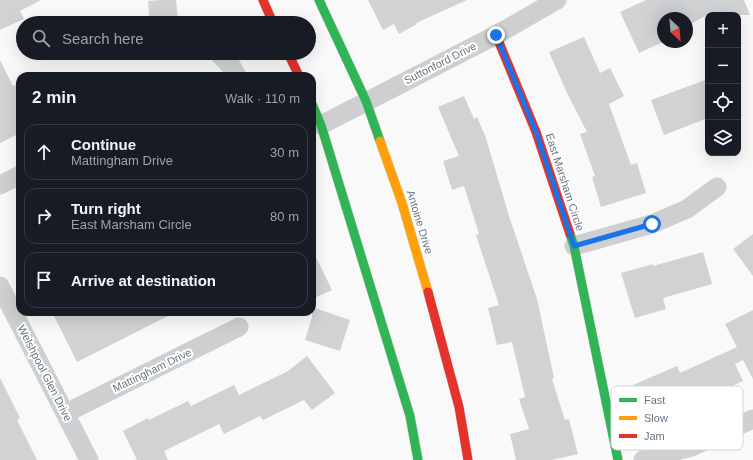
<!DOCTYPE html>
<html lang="en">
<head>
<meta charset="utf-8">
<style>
	:root { --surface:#171b24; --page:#242831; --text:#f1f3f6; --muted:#9ea1a6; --line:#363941 }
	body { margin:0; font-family:Helvetica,sans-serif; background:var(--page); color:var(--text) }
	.controls { position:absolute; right:12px; top:12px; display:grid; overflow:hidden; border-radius:8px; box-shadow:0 4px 16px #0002 }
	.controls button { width:36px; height:36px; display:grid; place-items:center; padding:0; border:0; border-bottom:1px solid var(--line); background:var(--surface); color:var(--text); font:20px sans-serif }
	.compass { position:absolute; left:657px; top:12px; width:36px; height:36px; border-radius:50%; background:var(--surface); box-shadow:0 4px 16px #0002; rotate:154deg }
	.stop { position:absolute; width:12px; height:12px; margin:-9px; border:3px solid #1a73e8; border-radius:50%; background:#fff }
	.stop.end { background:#1a73e8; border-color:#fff; box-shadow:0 1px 4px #0008 }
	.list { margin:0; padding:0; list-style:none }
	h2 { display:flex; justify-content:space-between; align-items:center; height:52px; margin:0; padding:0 16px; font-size:17px }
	h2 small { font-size:13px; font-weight:400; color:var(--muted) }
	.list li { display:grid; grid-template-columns:26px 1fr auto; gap:12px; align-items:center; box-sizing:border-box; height:56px; margin:0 8px 8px; padding:0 8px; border:1px solid var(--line); border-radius:12px }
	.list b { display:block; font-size:15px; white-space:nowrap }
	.list p { margin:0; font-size:13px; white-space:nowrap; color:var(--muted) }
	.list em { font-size:13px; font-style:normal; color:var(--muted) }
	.icon { flex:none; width:22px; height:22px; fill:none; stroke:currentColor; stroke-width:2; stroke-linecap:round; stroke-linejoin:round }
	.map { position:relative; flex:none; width:753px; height:460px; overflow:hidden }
	.search { position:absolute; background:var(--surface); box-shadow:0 4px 16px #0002; left:16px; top:16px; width:300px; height:44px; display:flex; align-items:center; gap:10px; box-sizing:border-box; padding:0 14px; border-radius:22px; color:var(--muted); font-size:15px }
	.panel { position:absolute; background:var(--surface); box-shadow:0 4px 16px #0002; left:16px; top:72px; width:300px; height:244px; border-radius:12px }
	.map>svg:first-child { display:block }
	.building { fill:#d0d2d3 }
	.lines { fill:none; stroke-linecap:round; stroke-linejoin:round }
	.fast-casing { stroke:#d5d6d7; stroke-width:10 }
	.slow-casing { stroke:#d5d6d7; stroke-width:10 }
	.jam-casing { stroke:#d5d6d7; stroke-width:10 }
	.street { stroke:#cecfd0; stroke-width:19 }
	.fast { stroke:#30b455; stroke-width:9 }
	.slow { stroke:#ff9f0a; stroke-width:9 }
	.jam { stroke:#e5322d; stroke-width:9 }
	.route { stroke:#1a73e8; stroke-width:5 }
	.labels { text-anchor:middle; stroke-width:4; stroke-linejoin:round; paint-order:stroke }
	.street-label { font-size:11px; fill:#657683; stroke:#fff }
	.key { fill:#fff; stroke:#d1d6da; stroke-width:1 }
	.key-label { font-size:11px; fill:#657683 }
</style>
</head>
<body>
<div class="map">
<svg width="753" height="460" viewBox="0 0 753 460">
	<rect width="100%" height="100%" fill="#f9f9f9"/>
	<path class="building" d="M0 0H41L20 11 24 19 0 30Z
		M161 0H176L178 23H150L148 1Z
		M368 0H467L416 23 417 24 399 34 394 24 383 30Z
		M646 0H744L750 15H707L687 26V18H663V42L639 53 620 12Z
		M584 37 600 73 610 68 624 96 609 104 631 165 637 163 646 193 601 207 592 177 595 176 580 134 587 132 567 93 549 52Z
		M205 53H235L248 76H227Z
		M0 60 13 86 20 82V133L0 143Z
		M708 79V118L664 135 651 100Z
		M464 96 474 119 477 117 486 138 509 216 537 299 554 378 552 379 565 420 569 419 578 454 552 460H516L510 434 529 429 519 399 525 397 512 342 497 345 488 308 499 305 476 235 479 234 464 186 452 190 443 161 459 156 438 107Z
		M753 234V276L733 249Z
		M312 249 332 290 312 299Z
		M703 252 712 284 663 298 666 309 635 318 621 273 653 264V266Z
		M312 307 350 320 340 351 305 340 312 317Z
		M753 310V379L743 360 735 364 743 381 712 395 711 393 663 414 656 398 642 404 633 385 677 366 680 373 737 347 725 324Z
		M52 312H176L77 362Z
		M307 356 335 393 312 410 304 400 263 420 260 416 224 434 219 424 164 451 168 460H137L123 431 148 418 149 420 188 401 191 406 234 385 239 395 288 371Z
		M0 378 20 418 17 420 37 460H0Z"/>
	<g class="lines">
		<defs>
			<path id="fast" d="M319 0 366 101 380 141
				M312 104 321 125 410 416 418 460
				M570 234 574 246 618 460"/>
			<path id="slow" d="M380 141 402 203 428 292"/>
			<path id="jam" d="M263 0 273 23
				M496 35 536 132 570 234
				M288 53 299 76
				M428 292 459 407 468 460"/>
		</defs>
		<use href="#fast" class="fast-casing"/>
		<use href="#slow" class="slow-casing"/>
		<use href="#jam" class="jam-casing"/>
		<path class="street" d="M321 125 496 35 557 0
			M0 185 20 175
			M574 246 652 224 687 209 717 187
			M0 286 89 460
			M66 413 239 327
			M643 460 691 447 753 419"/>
		<use href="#fast" class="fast"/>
		<use href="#slow" class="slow"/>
		<use href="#jam" class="jam"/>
	</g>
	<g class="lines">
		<path class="route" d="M496 35 536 132 574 246 652 224"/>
	</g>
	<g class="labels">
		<g class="street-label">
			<text transform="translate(440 63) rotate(-27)" y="4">Suttonford Drive</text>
			<text transform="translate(565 182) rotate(72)" y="4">East Marsham Circle</text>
			<text transform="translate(420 222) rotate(73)" y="4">Antoine Drive</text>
			<text transform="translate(152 370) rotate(-26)" y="4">Mattingham Drive</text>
			<text transform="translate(45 373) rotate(63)" y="4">Welshpool Glen Drive</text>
		</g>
	</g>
	<rect x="611" y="386" width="132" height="64" rx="6" class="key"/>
	<rect x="619" y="398" width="18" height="4" fill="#30b455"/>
	<rect x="619" y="416" width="18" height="4" fill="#ff9f0a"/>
	<rect x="619" y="434" width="18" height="4" fill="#e5322d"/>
	<g class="key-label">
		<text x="644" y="404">Fast</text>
		<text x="644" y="422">Slow</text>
		<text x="644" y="440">Jam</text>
	</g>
</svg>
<div class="controls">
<button>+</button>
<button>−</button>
<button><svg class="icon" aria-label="locate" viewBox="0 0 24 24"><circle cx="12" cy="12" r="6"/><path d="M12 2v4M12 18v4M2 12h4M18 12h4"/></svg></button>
<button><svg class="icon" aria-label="layers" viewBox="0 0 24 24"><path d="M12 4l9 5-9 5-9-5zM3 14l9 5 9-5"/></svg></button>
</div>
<svg class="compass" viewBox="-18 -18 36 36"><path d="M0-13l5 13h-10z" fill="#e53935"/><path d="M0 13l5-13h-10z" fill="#9ea1a6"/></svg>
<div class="stop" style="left:652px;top:224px"></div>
<div class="stop end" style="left:496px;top:35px"></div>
<div class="search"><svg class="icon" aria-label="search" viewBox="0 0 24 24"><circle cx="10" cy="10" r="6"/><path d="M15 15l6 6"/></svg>Search here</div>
<section class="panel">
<h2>2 min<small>Walk · 110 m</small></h2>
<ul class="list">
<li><svg class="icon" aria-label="ahead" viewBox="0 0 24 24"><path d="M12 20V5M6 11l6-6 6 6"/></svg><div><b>Continue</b><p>Mattingham Drive</p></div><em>30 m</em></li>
<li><svg class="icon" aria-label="right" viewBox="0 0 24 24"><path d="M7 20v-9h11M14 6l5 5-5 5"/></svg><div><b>Turn right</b><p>East Marsham Circle</p></div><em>80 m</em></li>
<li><svg class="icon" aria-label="arrive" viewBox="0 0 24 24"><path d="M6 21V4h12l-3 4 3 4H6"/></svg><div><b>Arrive at destination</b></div></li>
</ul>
</section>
</div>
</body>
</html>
